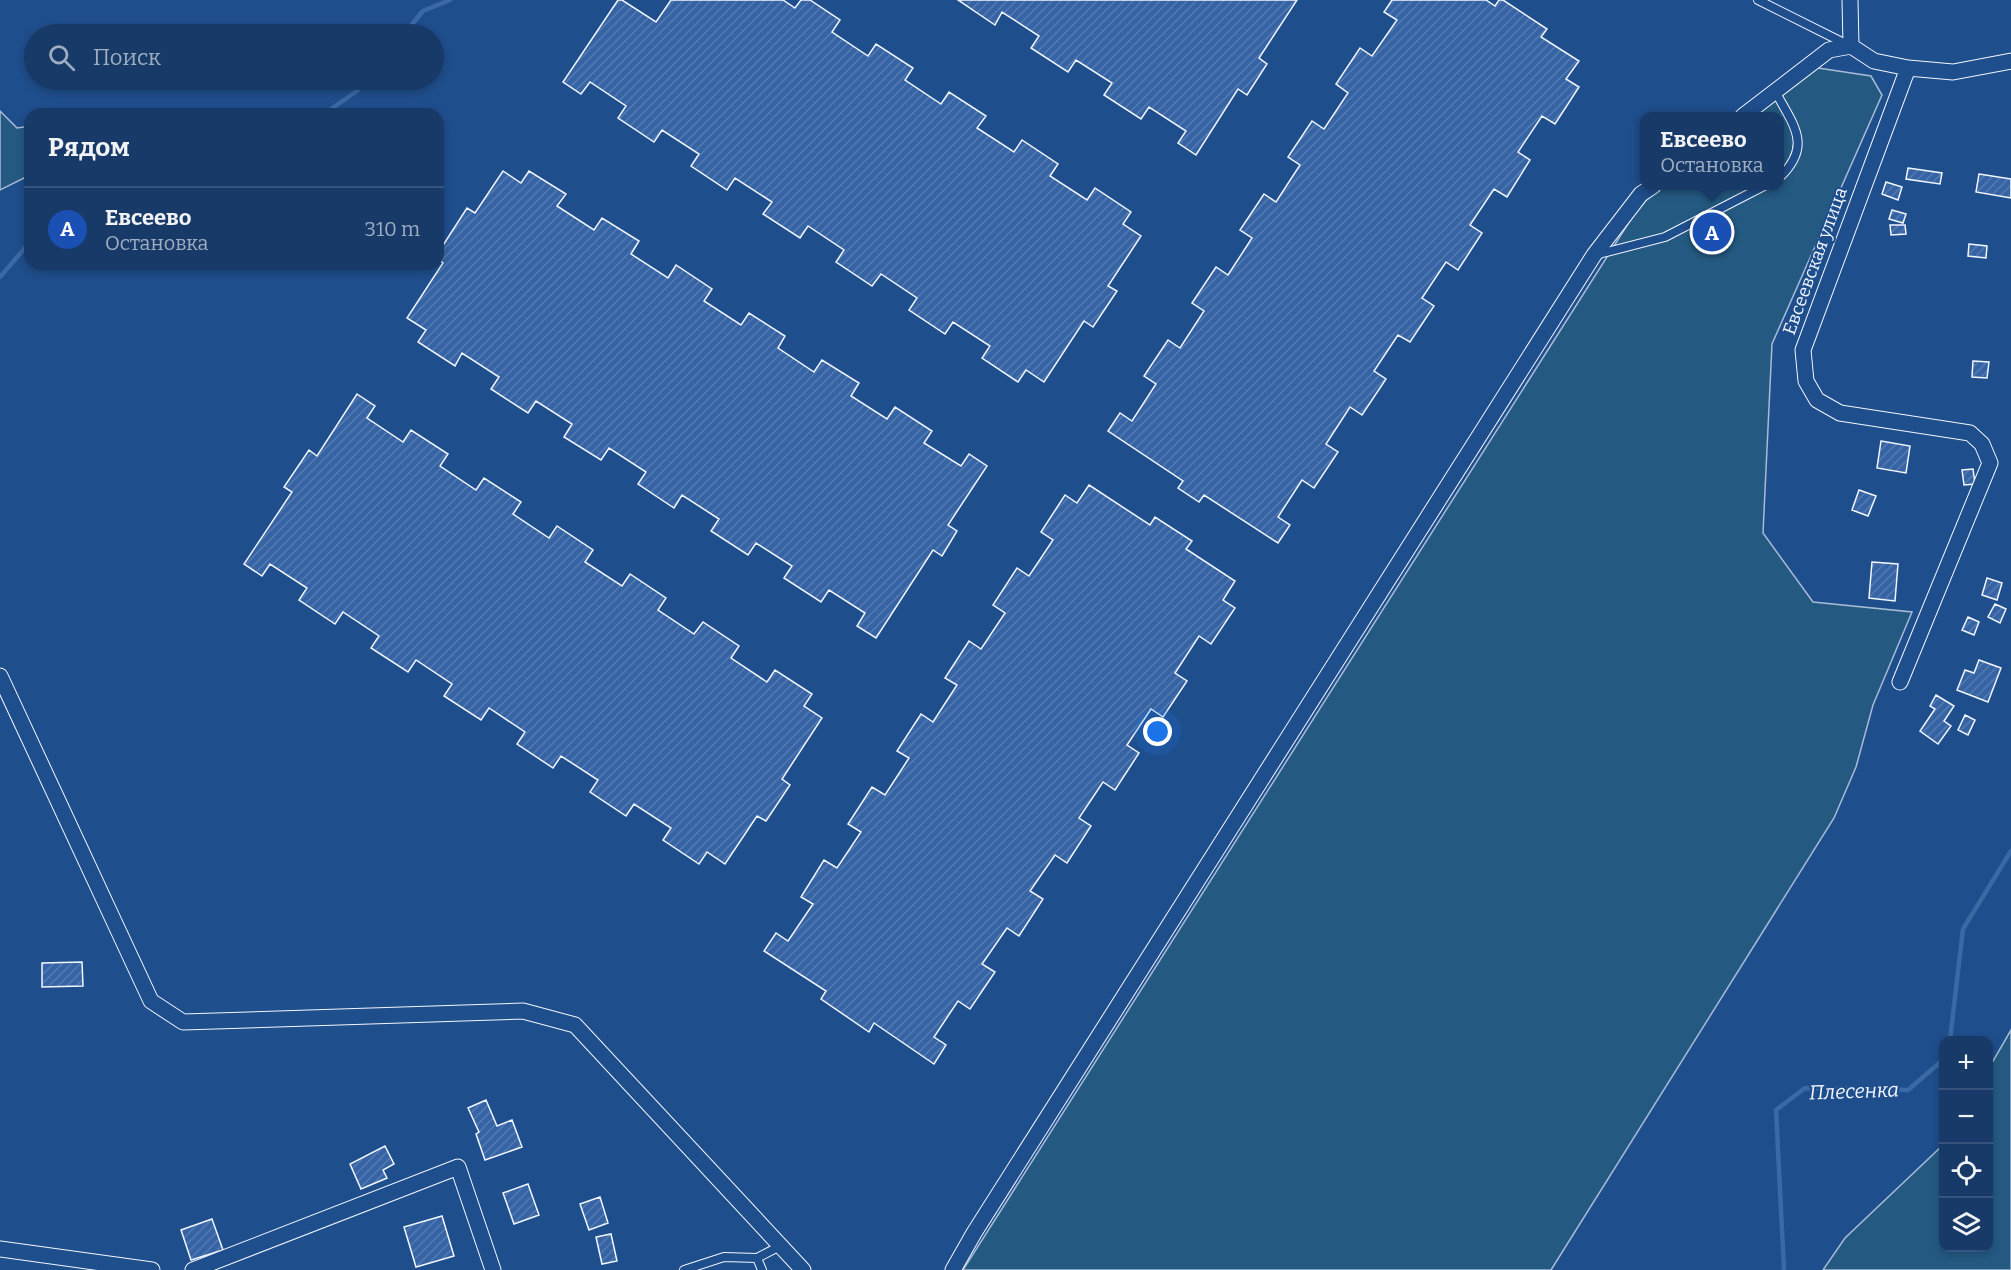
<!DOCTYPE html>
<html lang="ru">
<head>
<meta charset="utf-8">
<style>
	:root { --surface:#173a69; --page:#244571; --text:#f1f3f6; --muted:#9eadc0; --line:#36547d; --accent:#8c9099 }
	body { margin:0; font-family:Bitter,serif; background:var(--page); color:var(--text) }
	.controls { position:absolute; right:18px; bottom:18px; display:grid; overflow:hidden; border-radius:12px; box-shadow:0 3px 9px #0003 }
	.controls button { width:54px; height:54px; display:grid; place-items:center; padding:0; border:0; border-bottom:2px solid var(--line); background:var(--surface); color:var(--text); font:30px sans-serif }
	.you { position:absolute; left:1158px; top:732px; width:21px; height:21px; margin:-15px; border:4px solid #fff; border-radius:50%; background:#1a73e8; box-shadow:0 0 0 9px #1a73e833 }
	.badge { display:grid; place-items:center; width:39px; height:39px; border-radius:50%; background:var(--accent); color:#fff; font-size:20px; font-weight:700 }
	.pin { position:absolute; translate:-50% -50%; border:3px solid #fff; box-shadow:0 2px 6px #0006 }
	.popup { position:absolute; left:1640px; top:112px; width:144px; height:78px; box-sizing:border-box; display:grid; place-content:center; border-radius:12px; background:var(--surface); filter:drop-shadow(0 2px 4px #0005); font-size:20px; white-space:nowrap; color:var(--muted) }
	.popup b { font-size:22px; color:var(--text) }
	.popup::after { content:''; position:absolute; left:50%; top:100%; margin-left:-12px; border:12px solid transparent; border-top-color:var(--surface) }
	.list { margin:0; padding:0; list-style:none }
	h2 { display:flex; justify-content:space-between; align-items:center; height:78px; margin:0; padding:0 24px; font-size:26px }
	h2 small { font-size:20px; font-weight:400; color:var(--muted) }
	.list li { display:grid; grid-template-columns:39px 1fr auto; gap:18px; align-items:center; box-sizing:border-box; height:84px; padding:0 24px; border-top:2px solid var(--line) }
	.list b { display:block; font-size:22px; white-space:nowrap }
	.list p { margin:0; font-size:20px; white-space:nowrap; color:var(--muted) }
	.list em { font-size:20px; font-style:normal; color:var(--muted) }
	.icon { flex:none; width:33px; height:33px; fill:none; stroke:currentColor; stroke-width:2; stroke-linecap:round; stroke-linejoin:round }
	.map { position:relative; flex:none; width:2011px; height:1270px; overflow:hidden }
	.search { position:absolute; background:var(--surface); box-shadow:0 3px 9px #0003; left:24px; top:24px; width:420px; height:66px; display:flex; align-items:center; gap:15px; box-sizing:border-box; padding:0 21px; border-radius:33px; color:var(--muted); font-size:22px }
	.panel { position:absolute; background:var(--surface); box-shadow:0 3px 9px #0003; left:24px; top:108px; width:420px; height:162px; border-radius:18px }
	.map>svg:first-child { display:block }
	.grass { fill:#245a82; stroke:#a8bbd7; stroke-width:1.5 }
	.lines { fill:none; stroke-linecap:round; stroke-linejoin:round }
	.stream { stroke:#3b69a3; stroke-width:4.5 }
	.building { fill:url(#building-hatch); stroke:#f2f6ff; stroke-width:1.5 }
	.lane-casing { stroke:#f2f6ff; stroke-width:10 }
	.street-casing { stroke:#f2f6ff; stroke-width:17 }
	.lane { stroke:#1f4e8c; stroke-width:8 }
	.street { stroke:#1f4e8c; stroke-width:15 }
	.labels { text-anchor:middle; stroke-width:4.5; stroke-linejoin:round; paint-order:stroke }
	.street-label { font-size:18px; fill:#f2f6ff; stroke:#1f4e8c }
	.water-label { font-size:20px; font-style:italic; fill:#f2f6ff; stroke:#1f4e8c }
</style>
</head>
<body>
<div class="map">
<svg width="2011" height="1270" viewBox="0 0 2011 1270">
	<defs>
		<pattern id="building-hatch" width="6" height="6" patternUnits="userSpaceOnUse" patternTransform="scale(1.5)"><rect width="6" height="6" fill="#3563a3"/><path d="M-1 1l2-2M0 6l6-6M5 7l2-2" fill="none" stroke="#537ab1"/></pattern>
	</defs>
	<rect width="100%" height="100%" fill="#1f4e8c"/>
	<path class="grass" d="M1818 68 1871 76 1882 95 1772 344 1763 533 1813 602 1912 612 1873 705 1856 767 1834 818 1551 1270H963L1640 205 1665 186H1780V116H1755Z
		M0 111 17 128 30 126V175L0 190Z
		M2011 1030V1270H1823L1845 1238 1943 1145 1944 1248H1988L1989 1068Z"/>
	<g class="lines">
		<path class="stream" d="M404 34 423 11 450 0
			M324 114 357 91 366 80
			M0 277 30 242
			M1950 1040 1963 929 2011 851
			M1784 1270 1776 1110 1805 1088 1908 1090 1944 1059"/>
	</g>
	<path class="building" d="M618 0H622L656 22 671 0H783L795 8 801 0H810L840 20 832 32 868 56 876 44 913 68 905 80 941 104 949 92 986 116 977 128 1014 152 1022 140 1058 164 1050 176 1087 200 1095 188 1131 212 1123 224 1141 236 1108 286 1117 291 1093 327 1084 321 1044 382 1026 370 1018 382 982 358 990 346 953 322 945 334 909 310 917 298 881 274 872 286 836 262 844 250 808 226 800 238 763 214 772 202 735 178 727 190 691 166 699 154 662 130 654 142 618 118 626 106 590 82 581 94 563 82Z
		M958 0H1297L1259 58 1267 64 1247 95 1238 89 1196 155 1178 143 1186 131 1149 107 1141 119 1104 95 1112 83 1076 60 1068 72 1031 48 1039 36 1002 12 995 25Z
		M1392 0H1486L1495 6 1499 0H1503L1547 29 1541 37 1579 61 1566 79 1579 87 1555 124 1542 116 1518 152 1530 160 1507 197 1494 189 1470 225 1482 233 1458 270 1446 262 1422 298 1434 306 1410 342 1398 335 1374 371 1386 379 1362 415 1350 407 1326 444 1338 452 1314 488 1302 480 1278 517 1290 525 1278 543 1204 495 1199 502 1178 488 1183 481 1108 431 1120 413 1132 421 1156 384 1144 376 1168 340 1180 348 1204 311 1192 303 1216 267 1228 275 1252 238 1240 230 1264 194 1276 202 1300 165 1288 157 1312 121 1324 129 1348 93 1336 84 1360 48 1372 56 1397 20 1384 12Z
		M1908 168 1942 173 1940 184 1906 179Z
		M503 171 521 183 529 171 566 194 557 206 594 230 602 218 639 241 631 254 668 278 676 265 712 289 704 301 741 325 749 313 785 336 778 348 814 372 822 360 859 383 851 396 887 419 895 407 932 431 924 443 961 466 969 454 987 466 948 525 957 531 942 556 933 550 876 638 857 626 865 613 829 590 821 602 784 578 792 566 756 543 748 555 711 531 719 519 682 495 674 508 638 484 646 472 609 448 601 460 564 437 572 424 536 401 528 413 491 389 499 377 462 353 455 366 418 342 426 330 407 318 443 263 438 259V253L467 208 475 213Z
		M1979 174 2011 179V198L1976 192Z
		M1886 182 1902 187 1898 200 1882 194Z
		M1892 210 1906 214 1903 223 1889 219Z
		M1890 225H1905L1906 234 1891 235Z
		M1969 244 1987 246 1986 258 1968 256Z
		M1973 361 1989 362 1987 378 1972 377Z
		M357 394 375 406 367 418 403 442 411 430 448 454 440 466 476 490 484 478 521 502 513 514 549 538 557 526 593 550 585 562 622 586 630 574 666 598 658 610 694 634 703 622 739 646 731 658 767 682 775 670 812 694 804 706 822 718 782 779 790 785 766 821 757 816 725 864 707 852 699 864 663 840 671 828 634 804 626 816 590 792 598 780 561 756 553 768 517 744 525 732 489 708 481 720 444 696 452 684 416 660 408 672 371 648 379 636 343 612 335 624 299 600 307 588 270 564 262 576 244 564 292 492 284 487 309 450 317 456Z
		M1881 441 1910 446 1906 473 1877 468Z
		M1973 469 1975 484 1964 485 1962 470Z
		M1089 485 1150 525 1155 517 1192 541 1186 549 1235 581 1223 600 1235 608 1211 644 1199 636 1175 673 1187 681 1163 717 1151 709 1127 745 1139 753 1115 790 1103 782 1079 818 1091 826 1067 863 1055 855 1030 891 1043 899 1019 936 1007 928 982 964 995 972 970 1009 958 1001 934 1037 946 1045 934 1064 874 1023 869 1032 821 999 826 991 764 951 776 933 788 941 813 904 801 897 824 860 837 868 861 832 848 824 872 787 885 795 909 758 897 751 921 714 933 722 957 685 945 678 969 641 981 649 1005 613 993 605 1017 568 1029 576 1053 540 1041 532 1065 495 1077 503Z
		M1859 490 1876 496 1868 516 1852 510Z
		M1872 562 1898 564 1895 601 1869 598Z
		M1987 578 2002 583 1997 600 1982 595Z
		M1995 604 2006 609 2000 623 1988 617Z
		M1968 617 1979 622 1974 635 1962 630Z
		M1979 660 2001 668 1988 702 1957 690 1965 670 1974 673Z
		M1936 695 1954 706 1944 721 1951 726 1938 744 1920 731 1935 709 1930 706Z
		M1965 715 1975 720 1968 735 1958 730Z
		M82 962 83 986 42 987V963Z
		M486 1100 497 1126 512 1120 522 1147 485 1160 476 1134 479 1132 468 1108Z
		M385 1146 394 1164 383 1170 387 1178 361 1189 350 1164Z
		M528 1184 539 1215 514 1224 503 1193Z
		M600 1197 608 1223 589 1230 580 1204Z
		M442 1216 454 1256 416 1267 404 1227Z
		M212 1219 223 1250 191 1260 181 1230Z
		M611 1234 617 1261 602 1264 596 1237Z"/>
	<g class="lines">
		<defs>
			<path id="lane" d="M1758 0 1848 45
				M1775 91C1793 125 1813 145 1780 177
				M1595 255 1665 237 1764 186
				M757 1258 780 1246
				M684 1270 724 1257 757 1258 762 1270"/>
			<path id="street" d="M1850 0 1851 46
				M1851 46 1874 61 1908 68 1953 72 2011 61
				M1743 116 1829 50 1851 46
				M0 676 151 1001 183 1022 523 1011 575 1025 803 1270
				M1900 682 1990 463 1982 444 1970 433 1840 413 1817 400 1806 381 1803 350 1908 68
				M0 1249 152 1270
				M193 1270 458 1167 493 1270
				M953 1270 974 1233 1594 255 1641 194 1653 186"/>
		</defs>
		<use href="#lane" class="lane-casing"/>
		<use href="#street" class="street-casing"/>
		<use href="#lane" class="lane"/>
		<use href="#street" class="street"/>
	</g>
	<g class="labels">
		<g class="street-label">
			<text transform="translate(1815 261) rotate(-70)" y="6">Евсеевская улица</text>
		</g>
		<g class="water-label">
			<text transform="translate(1854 1091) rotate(-2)" y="7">Плесенка</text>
		</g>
	</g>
</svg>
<div class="controls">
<button>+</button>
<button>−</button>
<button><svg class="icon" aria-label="locate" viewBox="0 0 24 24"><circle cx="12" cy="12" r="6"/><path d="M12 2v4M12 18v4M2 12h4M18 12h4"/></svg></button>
<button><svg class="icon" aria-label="layers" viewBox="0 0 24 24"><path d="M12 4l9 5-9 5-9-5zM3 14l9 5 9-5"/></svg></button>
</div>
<div class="you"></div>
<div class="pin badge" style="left:1712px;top:232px;background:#1a4fb4">A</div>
<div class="popup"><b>Евсеево</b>Остановка</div>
<div class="search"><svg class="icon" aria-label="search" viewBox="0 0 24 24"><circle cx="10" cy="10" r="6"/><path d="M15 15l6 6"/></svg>Поиск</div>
<section class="panel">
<h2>Рядом<small></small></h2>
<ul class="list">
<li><span class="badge" style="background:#1a4fb4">A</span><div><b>Евсеево</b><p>Остановка</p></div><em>310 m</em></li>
</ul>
</section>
</div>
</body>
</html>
